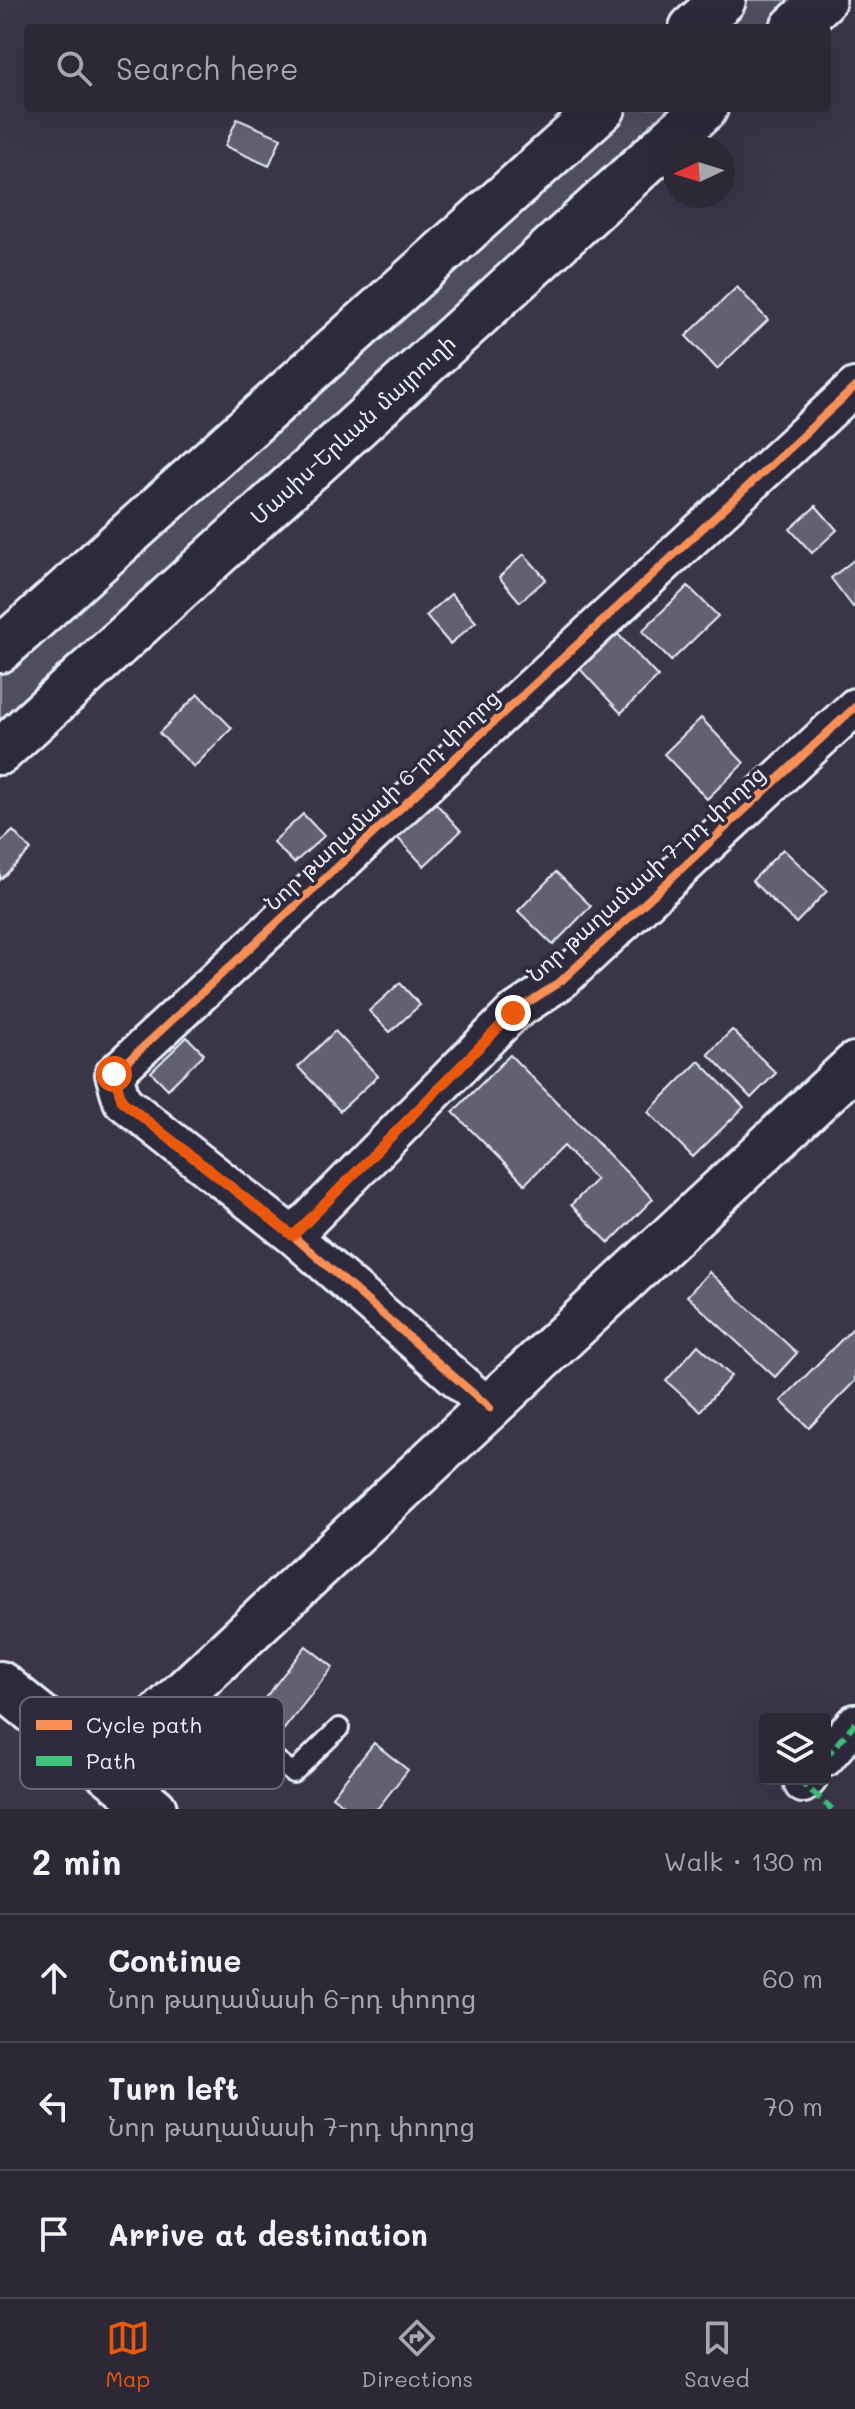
<!DOCTYPE html>
<html lang="en">
<head>
<meta charset="utf-8">
<style>
	:root { --surface:#2c2836; --page:#34303e; --text:#f1f3f6; --muted:#a6a6ad; --line:#484451; --accent:#ea580c }
	body { margin:0; font-family:Mali,"Noto Sans Armenian",sans-serif; background:var(--page); color:var(--text) }
	.controls { position:absolute; right:24px; bottom:24px; display:grid; overflow:hidden; border-radius:8px; box-shadow:0 8px 32px #0002 }
	.controls button { width:72px; height:72px; display:grid; place-items:center; padding:0; border:0; border-bottom:2px solid var(--line); background:var(--surface); color:var(--text); font:40px sans-serif }
	.compass { position:absolute; left:663px; top:136px; width:72px; height:72px; border-radius:50%; background:var(--surface); box-shadow:0 8px 32px #0002; rotate:266deg }
	.stop { position:absolute; width:24px; height:24px; margin:-18px; border:6px solid #ea580c; border-radius:50%; background:#fff }
	.stop.end { background:#ea580c; border-color:#fff; box-shadow:0 2px 8px #0008 }
	.list { margin:0; padding:0; list-style:none }
	h2 { display:flex; justify-content:space-between; align-items:center; height:104px; margin:0; padding:0 32px; font-size:34px }
	h2 small { font-size:26px; font-weight:400; color:var(--muted) }
	.list li { display:grid; grid-template-columns:52px 1fr auto; gap:24px; align-items:center; box-sizing:border-box; height:128px; padding:0 32px; border-top:2px solid var(--line) }
	.list b { display:block; font-size:30px; white-space:nowrap }
	.list p { margin:0; font-size:26px; white-space:nowrap; color:var(--muted) }
	.list em { font-size:26px; font-style:normal; color:var(--muted) }
	.icon { flex:none; width:44px; height:44px; fill:none; stroke:currentColor; stroke-width:2; stroke-linecap:round; stroke-linejoin:round }
	.map { position:relative; flex:none; width:855px; height:1809px; overflow:hidden }
	.search { position:absolute; background:var(--surface); box-shadow:0 8px 32px #0002; left:24px; right:24px; top:24px; height:88px; display:flex; align-items:center; gap:20px; box-sizing:border-box; padding:0 28px; border-radius:8px; color:var(--muted); font-size:30px }
	.sheet { height:488px; background:var(--surface) }
	nav { display:flex; justify-content:space-around; align-items:center; box-sizing:border-box; height:112px; border-top:2px solid var(--line); background:var(--surface); font-size:22px; color:var(--muted) }
	nav a { display:grid; justify-items:center; gap:4px }
	nav .on { color:var(--accent) }
	.map>svg:first-child { display:block }
	.green { fill:#504e5f; stroke:#9ca0ac; stroke-width:2 }
	.building { fill:#636171; stroke:#e8f1f8; stroke-width:2 }
	.lines { fill:none; stroke-linecap:round; stroke-linejoin:round }
	.lane-casing { stroke:#e8f1f8; stroke-width:24 }
	.street-casing { stroke:#e8f1f8; stroke-width:42 }
	.secondary-casing { stroke:#e8f1f8; stroke-width:50 }
	.primary-casing { stroke:#e8f1f8; stroke-width:50 }
	.lane { stroke:#2f2a3d; stroke-width:18 }
	.street { stroke:#2f2a3d; stroke-width:36 }
	.secondary { stroke:#2f2a3d; stroke-width:44 }
	.primary { stroke:#2f2a3d; stroke-width:44 }
	.quiet { stroke:#40c37c; stroke-width:6; stroke-dasharray:12 6; stroke-linecap:butt }
	.cycleway-casing { stroke:#2f2a3d; stroke-width:13 }
	.cycleway { stroke:#f78f57; stroke-width:8 }
	.route { stroke:#ea580c; stroke-width:10 }
	.labels { text-anchor:middle; stroke-width:7; stroke-linejoin:round; paint-order:stroke }
	.street-label { font-size:22px; fill:#e8f1f8; stroke:#2f2a3d }
	.key { fill:#2f2a3d; stroke:#666675; stroke-width:2 }
	.key-label { font-size:22px; fill:#e8f1f8 }
</style>
</head>
<body>
<div class="map">
<svg width="855" height="1809" viewBox="0 0 855 1809">
	<rect width="100%" height="100%" fill="#3a3648"/>
	<filter id="ink" filterUnits="userSpaceOnUse"><feTurbulence type="fractalNoise" baseFrequency=".0125" numOctaves="2"/><feDisplacementMap in="SourceGraphic" scale="16" xChannelSelector="R" yChannelSelector="G"/><feConvolveMatrix kernelMatrix="1 2 1 2 8 2 1 2 1" color-interpolation-filters="sRGB"/></filter>
	<g filter="url(#ink)">
		<path class="green" d="M747 0H801L770 28H716Z
			M628 108H681L0 725V672Z"/>
		<path class="building" d="M237 119 281 138 269 166 225 146Z
			M737 287 768 320 717 369 686 336Z
			M816 506 837 530 812 553 790 529Z
			M524 554 546 579 520 602 499 577Z
			M855 559V605L853 607 831 578Z
			M688 586 718 616 671 661 642 631Z
			M451 594 476 622 450 644 426 616Z
			M616 632 658 677 621 713 579 668Z
			M198 694 232 728 194 767 159 733Z
			M701 718 744 763 707 799 664 754Z
			M433 800 461 831 424 866 395 835Z
			M303 814 324 836 294 863 273 842Z
			M13 831 31 850 0 880V843Z
			M783 849 827 891 796 923 752 881Z
			M556 872 591 906 553 945 518 911Z
			M400 983 420 1005 390 1032 369 1011Z
			M732 1030 776 1073 751 1098 708 1054Z
			M335 1031 378 1076 340 1111 298 1067Z
			M187 1037 204 1054 168 1089 151 1072Z
			M510 1055 653 1199 609 1243 571 1205 596 1180 563 1146 525 1184 453 1112Z
			M699 1061 744 1107 693 1157 648 1112Z
			M709 1272 797 1353 775 1377 687 1296Z
			M855 1326V1381L809 1428 781 1401Z
			M698 1345 731 1376 700 1411 666 1381Z
			M306 1646 333 1667 277 1738 250 1717Z
			M374 1743 408 1770 377 1809H349L332 1796Z"/>
		<g class="lines">
			<defs>
				<path id="lane" d="M186 1691 293 1773 339 1728"/>
				<path id="street" d="M293 1236 513 1013 561 981 855 707
					M490 1408 293 1236 122 1101 114 1074 855 387
					M825 1758 855 1723
					M803 1784 808 1779"/>
				<path id="secondary" d="M0 1684 154 1809
					M104 1767 855 1065"/>
				<g id="primary">
					<path d="M692 28 723 0"/>
					<path d="M793 28 823 0"/>
					<path d="M0 650 603 108"/>
					<path id="s1" d="M0 752 705 108"/>
				</g>
			</defs>
			<use href="#lane" class="lane-casing"/>
			<use href="#street" class="street-casing"/>
			<use href="#secondary" class="secondary-casing"/>
			<use href="#primary" class="primary-casing"/>
			<use href="#lane" class="lane"/>
			<use href="#street" class="street"/>
			<use href="#secondary" class="secondary"/>
			<use href="#primary" class="primary"/>
			<path class="quiet" d="M825 1758 855 1723
				M808 1779 803 1784 832 1809"/>
			<defs>
				<path id="cycleway" d="M293 1236 513 1013 561 981 855 707
					M490 1408 293 1236 122 1101 114 1074 855 387"/>
			</defs>
			<use href="#cycleway" class="cycleway-casing"/>
			<use href="#cycleway" class="cycleway"/>
		</g>
	</g>
	<g class="lines" filter="url(#ink)">
		<path class="route" d="M114 1074 122 1101 293 1236 513 1013"/>
	</g>
	<g class="labels">
		<g class="street-label">
			<text dy="8" stroke="none"><textPath href="#s1" startOffset="478">Մասիս-Երևան մայրուղի</textPath></text>
			<text transform="translate(382 800) rotate(-43)" y="8">Նոր թաղամասի 6-րդ փողոց</text>
			<text transform="translate(646 874) rotate(-42)" y="8">Նոր թաղամասի 7-րդ փողոց</text>
		</g>
	</g>
	<rect x="20" y="1697" width="264" height="92" rx="12" class="key"/>
	<rect x="36" y="1720" width="36" height="10" fill="#f78f57"/>
	<rect x="36" y="1756" width="36" height="10" fill="#40c37c"/>
	<g class="key-label">
		<text x="86" y="1733">Cycle path</text>
		<text x="86" y="1769">Path</text>
	</g>
</svg>
<div class="controls">
<button><svg class="icon" aria-label="layers" viewBox="0 0 24 24"><path d="M12 4l9 5-9 5-9-5zM3 14l9 5 9-5"/></svg></button>
</div>
<svg class="compass" viewBox="-18 -18 36 36"><path d="M0-13l5 13h-10z" fill="#e53935"/><path d="M0 13l5-13h-10z" fill="#a6a6ad"/></svg>
<div class="stop" style="left:114px;top:1074px"></div>
<div class="stop end" style="left:513px;top:1013px"></div>
<div class="search"><svg class="icon" aria-label="search" viewBox="0 0 24 24"><circle cx="10" cy="10" r="6"/><path d="M15 15l6 6"/></svg>Search here</div>
</div>
<section class="sheet">
<h2>2 min<small>Walk · 130 m</small></h2>
<ul class="list">
<li><svg class="icon" aria-label="ahead" viewBox="0 0 24 24"><path d="M12 20V5M6 11l6-6 6 6"/></svg><div><b>Continue</b><p>Նոր թաղամասի 6-րդ փողոց</p></div><em>60 m</em></li>
<li><svg class="icon" aria-label="left" viewBox="0 0 24 24"><path d="M17 20v-9H6M10 6l-5 5 5 5"/></svg><div><b>Turn left</b><p>Նոր թաղամասի 7-րդ փողոց</p></div><em>70 m</em></li>
<li><svg class="icon" aria-label="arrive" viewBox="0 0 24 24"><path d="M6 21V4h12l-3 4 3 4H6"/></svg><div><b>Arrive at destination</b></div></li>
</ul>
</section>
<nav>
<a class="on"><svg class="icon" aria-label="map" viewBox="0 0 24 24"><path d="M3 6l6-2 6 2 6-2v14l-6 2-6-2-6 2zM9 4v14M15 6v14"/></svg>Map</a>
<a><svg class="icon" aria-label="directions" viewBox="0 0 24 24"><path d="M12 3l9 9-9 9-9-9zM9 14v-3h6M13 9l2 2-2 2"/></svg>Directions</a>
<a><svg class="icon" aria-label="saved" viewBox="0 0 24 24"><path d="M7 4h10v16l-5-4-5 4z"/></svg>Saved</a>
</nav>
</body>
</html>
